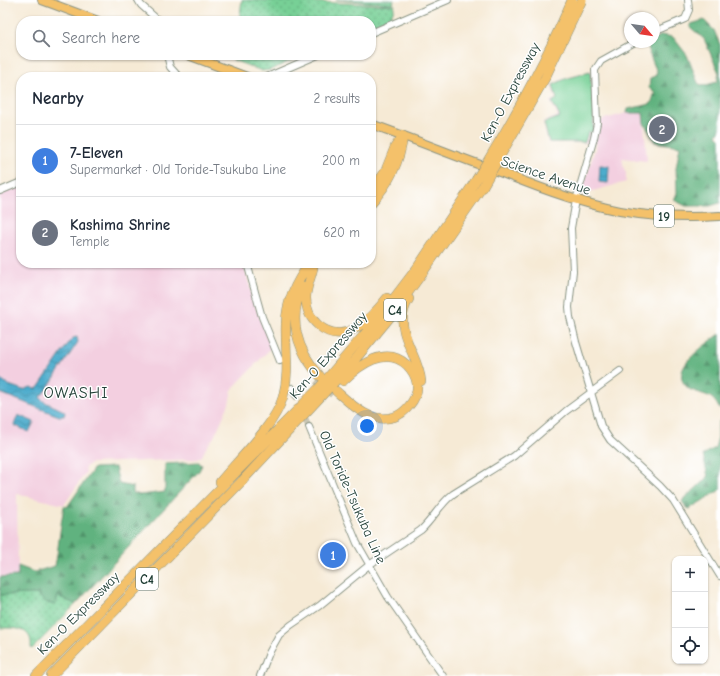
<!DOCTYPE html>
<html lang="en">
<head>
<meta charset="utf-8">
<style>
	:root { --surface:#fff; --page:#f6f6f7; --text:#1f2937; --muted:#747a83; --line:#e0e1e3; --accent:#0b8043 }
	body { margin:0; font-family:"Comic Neue",sans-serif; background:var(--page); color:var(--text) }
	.controls { position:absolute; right:12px; bottom:12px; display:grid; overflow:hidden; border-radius:8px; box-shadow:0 1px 3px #0004 }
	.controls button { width:36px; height:36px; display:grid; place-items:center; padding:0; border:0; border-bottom:1px solid var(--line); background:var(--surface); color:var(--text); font:20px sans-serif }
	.compass { position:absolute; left:624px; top:12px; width:36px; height:36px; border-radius:50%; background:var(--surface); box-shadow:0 1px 3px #0004; rotate:119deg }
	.you { position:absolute; left:367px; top:426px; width:14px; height:14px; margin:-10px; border:3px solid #fff; border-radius:50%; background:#1a73e8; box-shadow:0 0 0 6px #1a73e833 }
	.badge { display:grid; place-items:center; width:26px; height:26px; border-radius:50%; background:var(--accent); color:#fff; font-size:13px; font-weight:700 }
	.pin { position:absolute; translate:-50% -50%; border:2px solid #fff; box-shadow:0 1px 4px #0006 }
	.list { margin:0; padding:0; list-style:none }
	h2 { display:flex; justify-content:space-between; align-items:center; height:52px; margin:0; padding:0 16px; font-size:17px }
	h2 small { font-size:13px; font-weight:400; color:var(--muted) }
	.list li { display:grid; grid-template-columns:26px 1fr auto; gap:12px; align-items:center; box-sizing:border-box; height:72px; padding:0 16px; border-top:1px solid var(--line) }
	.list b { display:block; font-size:15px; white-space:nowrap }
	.list p { margin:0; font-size:13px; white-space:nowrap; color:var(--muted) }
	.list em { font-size:13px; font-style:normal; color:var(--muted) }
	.icon { flex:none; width:22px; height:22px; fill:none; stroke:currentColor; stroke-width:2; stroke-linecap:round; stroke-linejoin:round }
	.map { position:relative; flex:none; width:720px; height:676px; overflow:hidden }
	.search { position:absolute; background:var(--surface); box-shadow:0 1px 3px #0004; left:16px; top:16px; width:360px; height:44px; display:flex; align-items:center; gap:10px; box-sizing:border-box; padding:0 14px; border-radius:16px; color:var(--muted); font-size:15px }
	.panel { position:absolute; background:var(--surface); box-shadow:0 1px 3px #0004; left:16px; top:72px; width:360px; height:196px; border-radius:16px }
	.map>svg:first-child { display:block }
	.built { fill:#f3cfe0 }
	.grass { fill:url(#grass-dots); stroke:#4b8665 }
	.forest { fill:url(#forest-firs); stroke:#40785a }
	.pitch { fill:#77d096; stroke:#4b8665 }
	.water { fill:url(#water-waves); stroke:#367480 }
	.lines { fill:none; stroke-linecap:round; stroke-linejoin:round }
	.minor-tunnel { stroke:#cbc7b5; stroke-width:6; stroke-dasharray:6 3; stroke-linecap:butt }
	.highway-tunnel { stroke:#cbc7b5; stroke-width:9; stroke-dasharray:9 4.5; stroke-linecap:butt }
	.minor-casing { stroke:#8a9484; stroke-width:8 }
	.major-casing { stroke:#8a9484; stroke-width:10 }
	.highway-casing { stroke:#8a9484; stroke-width:10 }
	.minor { stroke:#fff; stroke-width:6 }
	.major { stroke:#f4c16b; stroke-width:8 }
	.highway { stroke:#f4c16b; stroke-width:9 }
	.highway-bridge-casing { stroke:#8a9484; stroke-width:10; stroke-linecap:butt }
	.highway-bridge { stroke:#f4c16b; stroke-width:9 }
	.labels { text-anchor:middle; stroke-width:3; stroke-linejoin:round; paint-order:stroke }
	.shield { fill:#fff; stroke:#627771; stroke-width:1 }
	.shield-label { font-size:13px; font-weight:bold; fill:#1f3d34 }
	.street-label { font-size:14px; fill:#1f3d34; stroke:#fff }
	.quarter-label { font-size:16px; letter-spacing:1px; fill:#1f3d34; stroke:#fff }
</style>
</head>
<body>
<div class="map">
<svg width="720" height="676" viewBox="0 0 720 676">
	<defs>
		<pattern id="grass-dots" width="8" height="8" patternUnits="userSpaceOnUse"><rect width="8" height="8" fill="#77d096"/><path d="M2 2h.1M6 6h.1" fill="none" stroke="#61aa7b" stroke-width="1.8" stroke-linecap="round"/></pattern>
		<pattern id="forest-firs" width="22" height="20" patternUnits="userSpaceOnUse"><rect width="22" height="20" fill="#61b27f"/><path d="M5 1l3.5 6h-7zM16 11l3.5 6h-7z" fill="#4f9269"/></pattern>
		<pattern id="water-waves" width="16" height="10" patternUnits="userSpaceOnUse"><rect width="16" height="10" fill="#4daccc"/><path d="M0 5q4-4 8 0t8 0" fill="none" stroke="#3f8da6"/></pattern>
	</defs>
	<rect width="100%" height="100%" fill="#fff"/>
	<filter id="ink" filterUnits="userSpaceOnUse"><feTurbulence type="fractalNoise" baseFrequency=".025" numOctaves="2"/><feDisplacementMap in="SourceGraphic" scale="8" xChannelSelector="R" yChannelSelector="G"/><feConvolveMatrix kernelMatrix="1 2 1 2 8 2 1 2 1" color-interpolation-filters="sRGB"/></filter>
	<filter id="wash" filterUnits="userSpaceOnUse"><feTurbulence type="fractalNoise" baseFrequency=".012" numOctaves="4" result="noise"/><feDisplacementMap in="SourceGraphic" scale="16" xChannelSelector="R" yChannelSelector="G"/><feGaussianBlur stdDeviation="0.9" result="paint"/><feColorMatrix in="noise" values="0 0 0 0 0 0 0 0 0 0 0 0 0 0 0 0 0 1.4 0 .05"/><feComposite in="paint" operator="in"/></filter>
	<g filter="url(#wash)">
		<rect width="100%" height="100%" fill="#f6ead5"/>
		<path class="built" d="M591 71 592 72 595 120H601L627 113H643L647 160 646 161 622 158 624 169 626 172V182L589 192 582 190 597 143H548L543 122 558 116 550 101 556 99 551 85 565 78Z
			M21 186V263H243L255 304 270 343V349L237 384 232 390 229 404 214 437 207 446 202 456 197 459 92 463 85 467 86 472 64 505 17 494 18 576 0 577V195Z"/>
		<path class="grass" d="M242 0H254L395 5 391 17 371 25V21H239Z
			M336 0H394L393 4Z
			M234 55H304L270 70 262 71 233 60Z
			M36 594 55 605 58 596 75 604 77 603 32 649 31 648C33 627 15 628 0 628V595Z"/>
		<path class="forest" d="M704 20 714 30 720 45V128L717 135 720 138V203L710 206H686L674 200 677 193 676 168 680 146 655 142 644 123 643 113H627L628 109 651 104 655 92 649 88 650 78 655 76 657 72 649 53 648 43 654 42V40L661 35 673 37 687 55 698 83 702 86 717 82 719 73 704 39 690 27 691 24Z
			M720 334V410C713 396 711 397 697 392 694 391 690 390 688 388 666 369 707 344 720 334Z
			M720 420V490L689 509 686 508 682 501 708 477 703 455 715 448 718 437V424Z
			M199 462 202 465 199 471 77 603 75 604 58 596 55 605 47 603 36 594 0 595V577L18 576V566L34 572 55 566C59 546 60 526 64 506L67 507 94 468 115 467 119 484 133 487V493L140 495 165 492V464Z"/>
		<path class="pitch" d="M590 72 594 110 593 133 588 132 585 142H549L544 123 560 117 552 102 557 99 553 85 565 79Z"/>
		<path class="water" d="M600 165 609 166 608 183 599 182Z
			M77 337 78 342 47 389 40 397 43 401 64 411 65 413 64 416H59L0 393V379L9 385 23 390 31 387 35 389 38 388 70 341 73 338Z
			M18 415 34 422 29 432 14 425Z"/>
	</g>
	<g filter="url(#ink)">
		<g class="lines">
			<path class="minor-tunnel" d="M295 394 309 427"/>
			<path class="highway-tunnel" d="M317 380 333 394"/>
			<defs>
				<path id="minor" d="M138 0 141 5 159 21
					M654 32 685 19 689 10 688 0
					M371 33 448 0
					M635 42 601 61 595 70 597 123 594 138 576 200 571 228 573 271 569 307 570 317 576 342 601 426 610 440 660 486 673 500 720 576
					M167 55 170 67 179 77
					M267 77 318 55
					M0 191 21 182
					M247 263 262 317 280 361
					M292 388 295 394
					M309 427 357 543 388 597 443 676
					M260 676 269 653 279 635 291 625 319 606 369 565 421 530C433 519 440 504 453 494L514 456 566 411 620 371"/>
				<path id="major" d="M42 0 98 21
					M188 55 247 77
					M371 124C416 140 460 158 505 174 542 189 580 203 620 211 653 217 687 218 720 216"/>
				<path id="highway" d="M371 192 385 172 395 147 403 136
					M371 203C389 184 400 162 403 136
					M313 268C311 278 306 287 306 298 306 309 310 318 318 325 345 348 371 318 387 298
					M302 286C288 320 296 349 320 376
					M409 299C407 302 405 306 404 310 397 335 419 357 421 381
					M336 391C352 405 370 424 394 417 400 415 405 411 409 406 414 400 418 392 417 384 416 376 412 370 407 365 386 345 359 365 343 381
					M220 482C239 459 275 425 283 397 290 372 285 349 286 324 286 302 297 280 310 263
					M36 676 320 387 385 310 417 268 476 180
					M51 676 242 481 354 361 391 316 423 272 483 186"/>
			</defs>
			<use href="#minor" class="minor-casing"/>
			<use href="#major" class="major-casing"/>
			<use href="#highway" class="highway-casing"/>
			<use href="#minor" class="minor"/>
			<use href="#major" class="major"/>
			<use href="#highway" class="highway"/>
			<defs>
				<path id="highway-bridge" d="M476 180C512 122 545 63 572 0
					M483 186 545 78 582 0"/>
			</defs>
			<use href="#highway-bridge" class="highway-bridge-casing"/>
			<use href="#highway-bridge" class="highway-bridge"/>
		</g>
	</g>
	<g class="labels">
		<g class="shield">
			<rect x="654" y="205" width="20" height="22" rx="3"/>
			<rect x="384" y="299" width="22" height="22" rx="3"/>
			<rect x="136" y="568" width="22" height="22" rx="3"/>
		</g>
		<g class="shield-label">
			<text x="664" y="221">19</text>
			<text x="395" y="315">C4</text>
			<text x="147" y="584">C4</text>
		</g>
		<g class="street-label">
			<text transform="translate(510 92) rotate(-62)" y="5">Ken-O Expressway</text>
			<text transform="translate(546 175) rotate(19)" y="5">Science Avenue</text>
			<text transform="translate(328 355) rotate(-49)" y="5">Ken-O Expressway</text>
			<text transform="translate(353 497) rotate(66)" y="5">Old Toride-Tsukuba Line</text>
			<text transform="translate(78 613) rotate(-45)" y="5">Ken-O Expressway</text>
		</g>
		<g class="quarter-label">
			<text x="76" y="398">OWASHI</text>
		</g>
	</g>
</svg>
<div class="controls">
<button>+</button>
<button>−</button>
<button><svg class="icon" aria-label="locate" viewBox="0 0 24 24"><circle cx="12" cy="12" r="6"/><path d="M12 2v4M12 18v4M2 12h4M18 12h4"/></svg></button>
</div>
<svg class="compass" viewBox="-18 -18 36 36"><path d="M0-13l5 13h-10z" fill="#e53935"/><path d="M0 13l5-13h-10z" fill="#747a83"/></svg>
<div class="you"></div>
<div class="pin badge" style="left:333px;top:555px;background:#3f7fe0">1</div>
<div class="pin badge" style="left:662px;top:129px;background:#6b7280">2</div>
<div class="search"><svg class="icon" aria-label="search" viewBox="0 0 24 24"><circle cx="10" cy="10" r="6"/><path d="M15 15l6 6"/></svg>Search here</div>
<section class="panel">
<h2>Nearby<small>2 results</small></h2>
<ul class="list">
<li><span class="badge" style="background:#3f7fe0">1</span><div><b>7-Eleven</b><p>Supermarket · Old Toride-Tsukuba Line</p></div><em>200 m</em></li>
<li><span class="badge" style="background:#6b7280">2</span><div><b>Kashima Shrine</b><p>Temple</p></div><em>620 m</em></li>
</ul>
</section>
</div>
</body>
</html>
